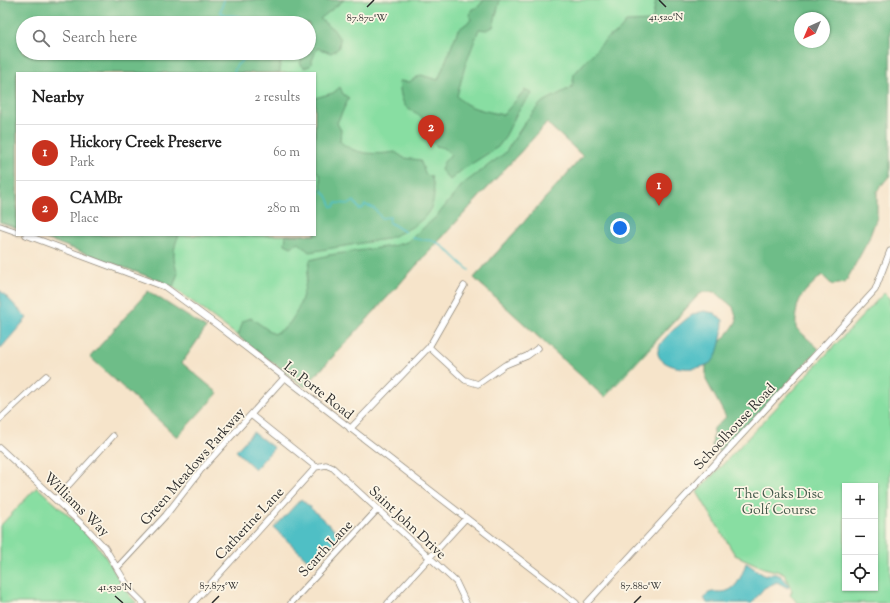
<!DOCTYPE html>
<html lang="en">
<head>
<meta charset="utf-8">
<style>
	:root { --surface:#fff; --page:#f6f6f6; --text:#222; --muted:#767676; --line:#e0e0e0; --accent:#c8321e }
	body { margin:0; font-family:"Sorts Mill Goudy",serif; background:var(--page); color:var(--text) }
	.controls { position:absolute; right:12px; bottom:12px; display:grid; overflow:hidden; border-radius:0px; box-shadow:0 1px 3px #0004 }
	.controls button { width:36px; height:36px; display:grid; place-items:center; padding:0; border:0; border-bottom:1px solid var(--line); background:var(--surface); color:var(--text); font:20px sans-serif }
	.compass { position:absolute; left:794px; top:12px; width:36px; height:36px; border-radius:50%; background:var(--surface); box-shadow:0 1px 3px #0004; rotate:224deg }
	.you { position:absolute; left:620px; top:228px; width:14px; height:14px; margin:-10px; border:3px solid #fff; border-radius:50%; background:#1a73e8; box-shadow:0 0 0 6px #1a73e833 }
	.badge { display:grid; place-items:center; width:26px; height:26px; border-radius:50%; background:var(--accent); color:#fff; font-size:13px; font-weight:700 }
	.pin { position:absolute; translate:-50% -33px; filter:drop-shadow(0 1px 2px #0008) }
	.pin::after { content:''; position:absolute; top:21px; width:14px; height:12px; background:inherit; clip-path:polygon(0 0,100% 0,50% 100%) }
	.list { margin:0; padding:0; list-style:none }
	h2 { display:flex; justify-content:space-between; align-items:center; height:52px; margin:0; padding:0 16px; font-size:17px }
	h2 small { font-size:13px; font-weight:400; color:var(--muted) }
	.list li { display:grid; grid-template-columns:26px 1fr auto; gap:12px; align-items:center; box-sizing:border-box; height:56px; padding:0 16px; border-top:1px solid var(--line) }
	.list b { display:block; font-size:15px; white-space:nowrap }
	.list p { margin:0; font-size:13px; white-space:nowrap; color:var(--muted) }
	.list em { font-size:13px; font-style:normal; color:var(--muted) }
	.icon { flex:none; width:22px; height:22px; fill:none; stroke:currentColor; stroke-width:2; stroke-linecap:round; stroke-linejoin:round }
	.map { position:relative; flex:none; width:890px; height:603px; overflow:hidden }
	.search { position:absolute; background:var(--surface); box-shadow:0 1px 3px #0004; left:16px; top:16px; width:300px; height:44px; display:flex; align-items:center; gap:10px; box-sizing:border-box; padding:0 14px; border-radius:22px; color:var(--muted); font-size:15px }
	.panel { position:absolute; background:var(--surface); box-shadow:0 1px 3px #0004; left:16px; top:72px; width:300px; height:164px; border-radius:0px }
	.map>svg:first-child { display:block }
	.green { fill:#88dea2; stroke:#5a8466; fill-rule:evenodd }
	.forest { fill:#6ebd88; stroke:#4c745a; fill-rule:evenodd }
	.water { fill:#50bfc5; stroke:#3e7578 }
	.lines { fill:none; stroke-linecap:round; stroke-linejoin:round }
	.stream { stroke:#50bfc5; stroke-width:1.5 }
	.minor-casing { stroke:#90887a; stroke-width:7 }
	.minor { stroke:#fff; stroke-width:5.5 }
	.ticks { fill:none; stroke:#2b2b2b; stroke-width:1.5 }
	.labels { text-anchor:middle; stroke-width:3.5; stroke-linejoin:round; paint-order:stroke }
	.street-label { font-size:14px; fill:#2b2b2b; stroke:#fcf5e5 }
	.park-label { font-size:14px; fill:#425849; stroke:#fcf5e5 }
	.ticks-label { font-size:10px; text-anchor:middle; fill:#2b2b2b; stroke:#fcf5e5; stroke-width:3.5; stroke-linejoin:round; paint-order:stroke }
</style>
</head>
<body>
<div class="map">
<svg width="890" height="603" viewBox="0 0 890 603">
	<rect width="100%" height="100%" fill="#fcf5e5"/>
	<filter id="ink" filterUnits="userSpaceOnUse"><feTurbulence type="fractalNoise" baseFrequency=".025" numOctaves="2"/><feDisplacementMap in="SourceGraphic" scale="8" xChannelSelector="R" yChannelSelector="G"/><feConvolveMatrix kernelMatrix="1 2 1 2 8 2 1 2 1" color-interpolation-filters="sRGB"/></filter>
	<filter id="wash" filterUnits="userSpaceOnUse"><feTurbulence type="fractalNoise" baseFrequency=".012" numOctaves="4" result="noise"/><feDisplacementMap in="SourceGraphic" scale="16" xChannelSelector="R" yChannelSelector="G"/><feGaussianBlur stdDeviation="0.9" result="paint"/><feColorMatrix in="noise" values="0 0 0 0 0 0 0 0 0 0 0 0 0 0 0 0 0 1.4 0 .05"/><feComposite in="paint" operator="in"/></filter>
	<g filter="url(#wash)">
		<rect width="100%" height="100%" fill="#f6e4ca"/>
		<path class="green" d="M0 0H890L888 89 605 397 474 278 583 156 547 123 305 387 173 287 158 280 36 235H315V73H17V228L0 222ZM800 18H824V42H800ZM23 23H309V53H23Z
			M884 293 890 299V603H798L790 595 792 591 784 573 764 568 735 555 697 492ZM845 486H875V588H845Z
			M37 487C57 506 80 524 97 545 112 563 119 587 137 603H0V526Z"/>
		<path class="forest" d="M0 0H344L320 19 333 29 340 39 339 48 331 53 317 48 310 66 304 68 300 63 304 53H309V23H23V53H290L280 64V73H17V228L0 222Z
			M484 0H500L493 27 486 30 479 29 465 66 457 96C466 109 488 111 503 115L525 90 530 91 532 94 518 111 504 139 498 147 462 170 450 180 441 170 444 162 451 154 444 148 436 146 421 126 423 119C418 113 416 113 410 110 401 106 400 89 399 81L409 82 421 75 438 80 458 30 471 20 470 13 472 9 478 7Z
			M656 0H890V175L877 191V217L868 241 845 283 832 285 822 275C801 295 795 298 796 328L819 349 722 453 712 446 714 428 726 417 706 380V366C718 356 714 350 721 341 728 333 732 330 737 320L733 307 715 292H701L603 396 474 278 583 156 547 123 305 387 238 336 243 321 251 318 274 334C278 332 284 329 287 326 303 308 306 282 310 260L329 255 392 246 407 242 436 217 463 184 505 153 526 121 541 103 572 87 574 74 608 37 617 33 626 22 652 21ZM800 18H824V42H800Z
			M340 87 343 94 349 98 337 123 341 130 340 141C353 155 377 155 395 152L404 158 420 160 426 175 431 176C443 213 417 227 386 239L309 252 299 243 291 247 285 244 286 235H315V190H322L320 175 315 169V98L333 93Z
			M36 235H179C173 247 172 261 178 273L173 287 158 280Z
			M148 291 206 328 182 363 218 393 177 437 90 357Z"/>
		<path class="water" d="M0 290 27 318 0 349Z
			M704 311 714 313 723 320C723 332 720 345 716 356 708 376 654 370 658 350 660 342 668 335 673 330 684 322 690 313 704 311Z
			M253 432 274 448 255 469 236 451Z
			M301 499 341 536 313 565 274 528Z
			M746 563 765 576C777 571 782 575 789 586L788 588 777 582 764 588 752 603H707L704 598C710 588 718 594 727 591 738 588 743 572 746 563Z"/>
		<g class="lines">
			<path class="stream" d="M224 0 220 12 226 15 239 16 244 23
				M234 73 236 66 245 58 241 53
				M322 190 327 196 332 207H334L336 203 350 204 354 201 359 209 363 208 365 205C374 207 377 210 381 218L390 217 389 222 405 232
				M412 237C419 242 429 238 436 242 449 249 457 261 469 270"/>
		</g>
	</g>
	<g filter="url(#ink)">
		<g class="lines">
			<defs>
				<path id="minor" d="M0 226 17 232
					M26 235 165 287 217 325 576 603
					M429 347 465 380 478 384 505 365 527 356 538 348
					M251 415 316 467
					M0 419 46 376
					M350 429 429 347 464 286
					M0 448 89 531 105 548 130 590 143 603
					M56 499 113 436
					M117 568 166 515 200 471 284 378
					M193 603 316 467 326 465 333 468 456 582 466 603
					M291 603 377 510
					M388 603 466 518
					M587 603 875 290 890 251"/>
			</defs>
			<use href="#minor" class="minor-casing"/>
			<use href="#minor" class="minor"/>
		</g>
	</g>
	<path class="ticks" d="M659 0 666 7M367 7 374 0M115 596 123 603M212 603 219 596M634 603 641 596"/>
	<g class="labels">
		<g class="street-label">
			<text transform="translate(319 390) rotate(38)" y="5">La Porte Road</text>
			<text transform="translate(734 426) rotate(-47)" y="5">Schoolhouse Road</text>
			<text transform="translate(192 466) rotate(-49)" y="5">Green Meadows Parkway</text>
			<text transform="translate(77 504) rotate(44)" y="5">Williams Way</text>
			<text transform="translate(408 522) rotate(43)" y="5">Saint John Drive</text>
			<text transform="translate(249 523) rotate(-47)" y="5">Catherine Lane</text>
			<text transform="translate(325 548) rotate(-47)" y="5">Scarth Lane</text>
		</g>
		<g class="park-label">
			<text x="779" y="498">The Oaks Disc<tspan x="779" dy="16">Golf Course</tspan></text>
		</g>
	</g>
	<g class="ticks-label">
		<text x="666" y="20">41.520°N</text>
		<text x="367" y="21">87.870°W</text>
		<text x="219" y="589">87.875°W</text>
		<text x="641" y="589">87.880°W</text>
		<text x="115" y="590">41.530°N</text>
	</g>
</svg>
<div class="controls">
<button>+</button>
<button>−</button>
<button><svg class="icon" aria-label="locate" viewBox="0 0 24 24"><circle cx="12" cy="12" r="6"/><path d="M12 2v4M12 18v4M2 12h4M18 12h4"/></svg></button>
</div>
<svg class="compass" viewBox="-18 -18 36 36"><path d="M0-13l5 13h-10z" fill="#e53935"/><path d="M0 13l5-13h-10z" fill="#767676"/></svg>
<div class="you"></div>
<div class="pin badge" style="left:659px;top:206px">1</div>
<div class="pin badge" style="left:431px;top:148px">2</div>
<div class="search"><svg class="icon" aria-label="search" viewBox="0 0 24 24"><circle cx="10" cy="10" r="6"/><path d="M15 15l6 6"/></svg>Search here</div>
<section class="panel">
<h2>Nearby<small>2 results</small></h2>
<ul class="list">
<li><span class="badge">1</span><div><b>Hickory Creek Preserve</b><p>Park</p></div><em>60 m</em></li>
<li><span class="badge">2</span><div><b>CAMBr</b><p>Place</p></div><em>280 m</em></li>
</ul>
</section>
</div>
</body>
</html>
